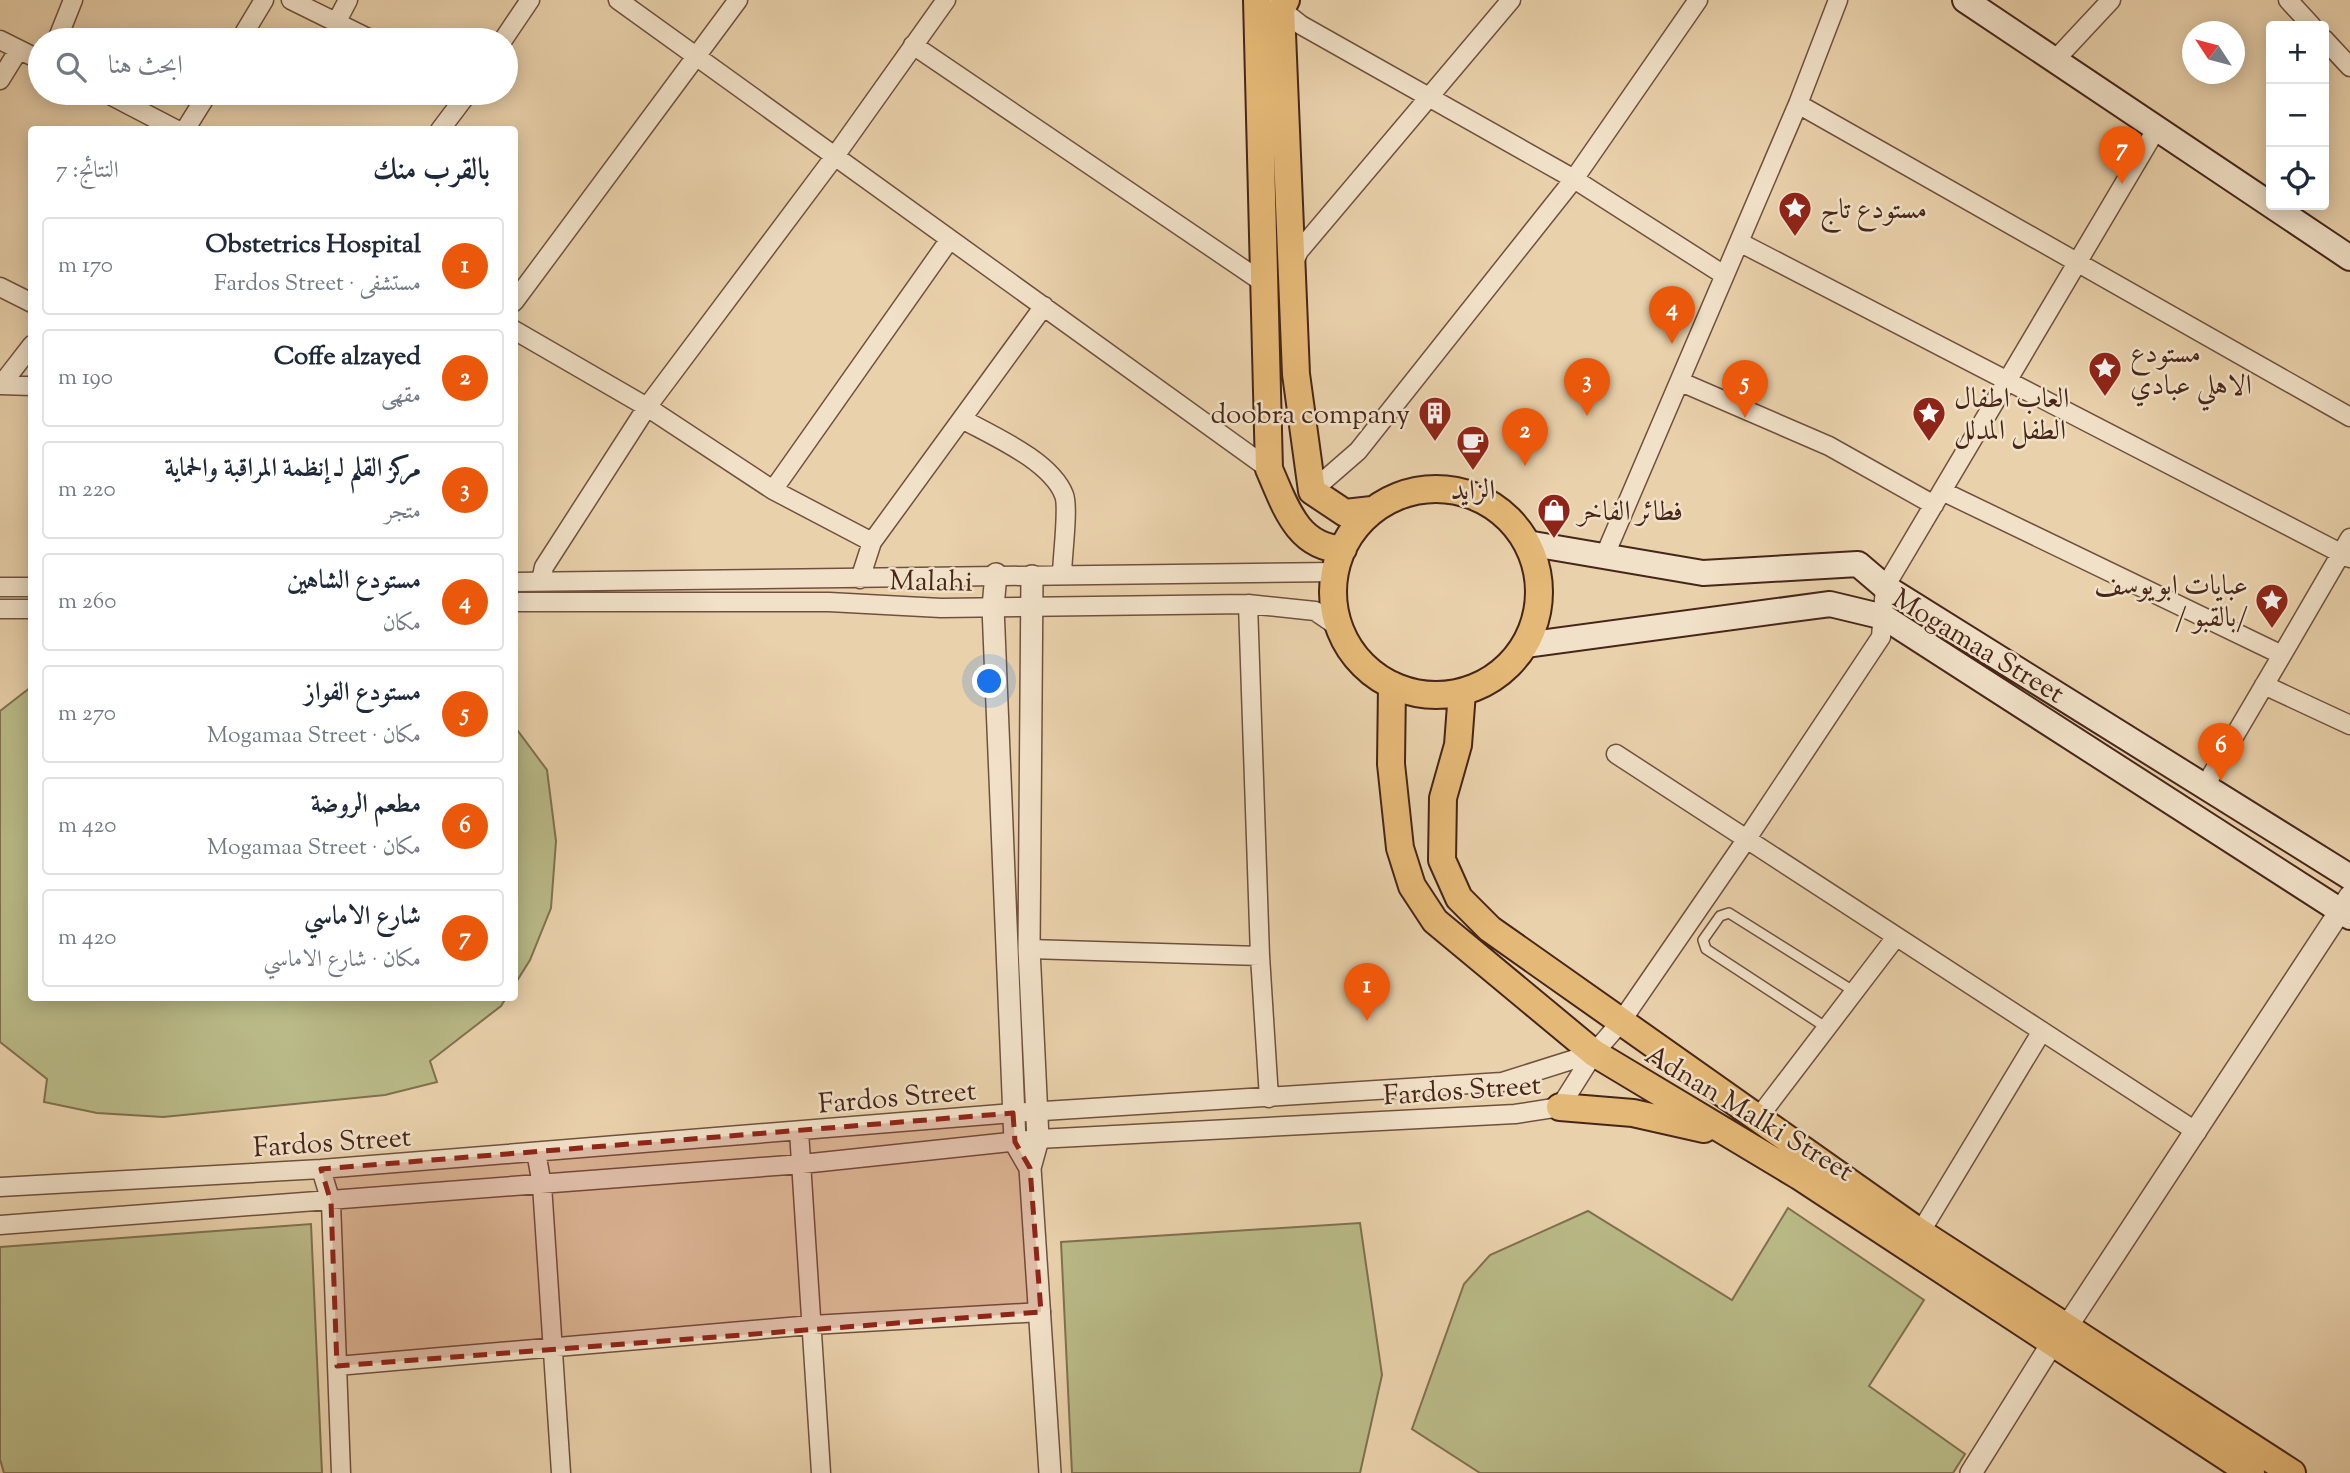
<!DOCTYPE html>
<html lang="ar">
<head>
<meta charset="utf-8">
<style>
	:root { --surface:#fff; --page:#f2f2f3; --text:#1f2937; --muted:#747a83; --line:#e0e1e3; --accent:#ea580c }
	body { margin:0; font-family:"Sorts Mill Goudy",Amiri,serif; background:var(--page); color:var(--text); direction:rtl }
	.controls { position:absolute; right:21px; top:21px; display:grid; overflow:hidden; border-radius:7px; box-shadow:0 4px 18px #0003 }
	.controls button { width:63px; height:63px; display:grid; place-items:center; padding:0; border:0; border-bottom:2px solid var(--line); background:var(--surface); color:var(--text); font:35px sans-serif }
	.compass { position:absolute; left:2182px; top:21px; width:63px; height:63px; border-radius:50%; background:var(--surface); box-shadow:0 4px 18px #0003; rotate:306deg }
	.you { position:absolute; left:990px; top:682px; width:24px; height:24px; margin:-18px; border:5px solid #fff; border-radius:50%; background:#1a73e8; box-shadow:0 0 0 10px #1a73e833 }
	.badge { display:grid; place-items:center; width:46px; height:46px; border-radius:50%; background:var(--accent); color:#fff; font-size:23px; font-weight:700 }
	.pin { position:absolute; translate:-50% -58px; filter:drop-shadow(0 2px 4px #0008) }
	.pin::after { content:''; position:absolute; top:37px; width:24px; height:21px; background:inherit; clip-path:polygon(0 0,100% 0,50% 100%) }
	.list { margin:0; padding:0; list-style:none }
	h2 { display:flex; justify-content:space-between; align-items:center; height:91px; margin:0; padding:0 28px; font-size:30px }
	h2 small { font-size:23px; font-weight:400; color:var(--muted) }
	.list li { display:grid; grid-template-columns:46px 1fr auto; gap:21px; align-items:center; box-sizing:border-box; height:98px; margin:0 14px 14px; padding:0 14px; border:2px solid var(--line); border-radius:7px }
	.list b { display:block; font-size:26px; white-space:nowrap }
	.list p { margin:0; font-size:23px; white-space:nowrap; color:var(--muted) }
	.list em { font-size:23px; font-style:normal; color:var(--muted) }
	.icon { flex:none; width:38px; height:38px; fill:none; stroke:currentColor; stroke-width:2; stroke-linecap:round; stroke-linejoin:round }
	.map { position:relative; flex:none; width:2350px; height:1473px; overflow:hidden; direction:ltr }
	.search { position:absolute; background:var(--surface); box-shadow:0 4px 18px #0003; left:28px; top:28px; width:490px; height:77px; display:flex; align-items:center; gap:18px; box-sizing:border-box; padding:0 24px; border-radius:38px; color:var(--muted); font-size:26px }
	.panel { position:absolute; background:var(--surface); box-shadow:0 4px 18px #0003; left:28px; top:126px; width:490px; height:875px; border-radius:7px; direction:rtl }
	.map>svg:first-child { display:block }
	.green { fill:#b9ba87; stroke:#807050; stroke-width:2 }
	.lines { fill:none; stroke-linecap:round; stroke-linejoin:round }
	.service-casing { stroke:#70513e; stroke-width:12 }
	.minor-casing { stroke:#70513e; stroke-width:21 }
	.tertiary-casing { stroke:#70513e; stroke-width:24 }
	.secondary-casing { stroke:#47261a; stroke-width:28 }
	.primary-casing { stroke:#47261a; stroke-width:30 }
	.service { stroke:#f1e1c8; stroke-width:9 }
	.minor { stroke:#f1e1c8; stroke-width:18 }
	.tertiary { stroke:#f1e1c8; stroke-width:21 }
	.secondary { stroke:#f1e1c8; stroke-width:24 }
	.primary { stroke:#e4b876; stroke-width:26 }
	.marked { fill:#8f2418; fill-opacity:0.2; stroke:#8f2418; stroke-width:5; stroke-dasharray:14 9; stroke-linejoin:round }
	.labels { text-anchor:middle; stroke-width:5; stroke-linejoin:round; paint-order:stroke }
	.poi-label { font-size:28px; fill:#47261a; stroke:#f1e1c8; text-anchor:start }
	.street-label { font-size:28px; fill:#47261a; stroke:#f1e1c8 }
</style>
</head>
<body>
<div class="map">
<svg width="2350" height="1473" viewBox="0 0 2350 1473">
	<rect width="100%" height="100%" fill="#e9d1ab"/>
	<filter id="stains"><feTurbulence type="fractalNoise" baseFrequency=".00286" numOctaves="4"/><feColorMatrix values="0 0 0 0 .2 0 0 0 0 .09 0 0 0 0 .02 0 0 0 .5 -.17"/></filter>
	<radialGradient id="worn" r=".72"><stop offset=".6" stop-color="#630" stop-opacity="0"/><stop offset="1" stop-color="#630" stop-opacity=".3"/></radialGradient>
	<path class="green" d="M31 687 32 998H506L501 1006 430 1061 437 1082 385 1095 163 1117 97 1113 44 1102 47 1079 0 1042V711Z
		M515 727 547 770 556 841 551 908 530 960 515 984Z
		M1788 1208 1924 1300 1869 1386 1965 1454 1953 1473H1480L1412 1429 1464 1284 1490 1255 1588 1211 1732 1300Z
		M1360 1223 1382 1375 1360 1473H1072L1061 1242Z
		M311 1224 322 1473H4L0 1459V1247Z"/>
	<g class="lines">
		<defs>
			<path id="service" d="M1827 1028 1706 949 1703 940 1720 916 1729 913 1855 992"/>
			<path id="minor" d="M291 0 372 40
				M618 0 1269 469
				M2288 0 2312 26
				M1277 6 1301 25 1574 179 1724 275
				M336 23 348 0
				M2324 39 2350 67
				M0 40 40 60
				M57 40 73 0
				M240 40 264 0
				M503 40 530 0
				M913 45 1264 283
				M2055 60 2111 0
				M0 80 18 51
				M106 93 177 130
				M1798 104 2350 417
				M185 130 208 93
				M440 130 468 93
				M1739 242 2350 558
				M1293 264 1299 251 1511 0
				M0 287 32 303
				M514 302 738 0
				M514 330 647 407 773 490 872 542
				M1681 382 1829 446 1934 505
				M0 385 32 386
				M1 385 32 345
				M962 419C993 436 1051 461 1064 495 1069 507 1062 559 1062 575
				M773 490 950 239
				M1312 491 1358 451 1574 179 1698 0
				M1942 491 2282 655 2205 786
				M1605 555 1798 104 1838 0
				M860 579 872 542 1044 306
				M541 581 544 567 647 407 835 156 946 0
				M514 582 1335 572
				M0 587H32
				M514 602H829L941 608 1248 604 1315 611 1340 628
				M1248 604 1260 956 1269 1098
				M0 609H32
				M2282 655 2350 538
				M2264 685 2350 725
				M1616 754 2197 1132
				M1029 949 1260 956
				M1758 1118 1896 937
				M799 1131 821 1473
				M536 1152 542 1185 561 1473
				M321 1169 331 1202 341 1473
				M0 1187 321 1169 1013 1113 1502 1082 1594 1053
				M0 1225 802 1164 1038 1139 1515 1114 1560 1107 1594 1053 1620 1023 1746 840 1881 637 1885 587 2157 128
				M1915 1241 2042 1031
				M337 1366 812 1325 1041 1312"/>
			<path id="tertiary" d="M996 574 993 607 1015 1142 1030 1168
				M1032 576 1029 949 1038 1139 1030 1168 1050 1473
				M1971 1473 2053 1342 2066 1328 2350 896"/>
			<path id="secondary" d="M1965 0 2350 258
				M1527 543 1703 573 1858 564 1885 587 2350 877
				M1525 645 1830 604 1884 617 2350 917"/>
			<path id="primary" d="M1257 0 1269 469C1285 505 1297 548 1343 549
				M1286 0 1281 9 1296 374 1312 491 1345 513 1372 510
				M1333 592a103 103 0 1 1 206 0a103 103 0 1 1-206 0Z
				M1392 685 1391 764 1400 848 1412 886 1435 921 1594 1053 1799 1176 2251 1473
				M1462 692 1458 745 1443 798 1442 860 1459 898 1490 929 1921 1233 2292 1473
				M1560 1107 1633 1113 1704 1129"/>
		</defs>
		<use href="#service" class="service-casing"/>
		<use href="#minor" class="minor-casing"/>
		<use href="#tertiary" class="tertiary-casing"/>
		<use href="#secondary" class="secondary-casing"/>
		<use href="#primary" class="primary-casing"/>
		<use href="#service" class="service"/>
		<use href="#minor" class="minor"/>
		<use href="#tertiary" class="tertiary"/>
		<use href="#secondary" class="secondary"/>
		<use href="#primary" class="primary"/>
	</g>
	<path class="marked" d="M1013 1113 1015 1142 1030 1168 1041 1312 337 1366 331 1202 321 1169Z"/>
	<defs>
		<symbol id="sight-pin" viewBox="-11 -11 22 30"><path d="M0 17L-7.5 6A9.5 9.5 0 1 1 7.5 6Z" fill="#8f2418" stroke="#f1e1c8"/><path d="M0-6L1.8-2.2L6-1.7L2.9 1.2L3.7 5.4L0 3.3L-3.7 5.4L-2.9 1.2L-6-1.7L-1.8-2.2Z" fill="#fff"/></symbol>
		<symbol id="building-pin" viewBox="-11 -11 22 30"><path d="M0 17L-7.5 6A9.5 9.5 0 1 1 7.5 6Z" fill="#8f2418" stroke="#f1e1c8"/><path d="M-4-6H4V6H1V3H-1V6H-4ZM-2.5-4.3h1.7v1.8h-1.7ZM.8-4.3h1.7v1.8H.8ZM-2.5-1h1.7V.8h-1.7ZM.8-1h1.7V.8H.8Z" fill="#fff"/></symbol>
		<symbol id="cafe-pin" viewBox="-11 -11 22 30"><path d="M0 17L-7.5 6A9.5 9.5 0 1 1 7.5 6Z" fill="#8f2418" stroke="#f1e1c8"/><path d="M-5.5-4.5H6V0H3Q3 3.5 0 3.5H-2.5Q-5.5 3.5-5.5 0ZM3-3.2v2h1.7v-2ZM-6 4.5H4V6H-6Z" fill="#fff"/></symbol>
		<symbol id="shop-pin" viewBox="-11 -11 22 30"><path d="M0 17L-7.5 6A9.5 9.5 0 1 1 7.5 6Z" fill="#8f2418" stroke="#f1e1c8"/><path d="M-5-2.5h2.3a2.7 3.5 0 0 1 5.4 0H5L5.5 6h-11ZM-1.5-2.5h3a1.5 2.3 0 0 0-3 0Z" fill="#fff"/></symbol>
	</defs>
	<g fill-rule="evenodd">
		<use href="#sight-pin" x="1776" y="189" width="38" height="52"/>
		<use href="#sight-pin" x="2086" y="349" width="38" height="52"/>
		<use href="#building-pin" x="1416" y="394" width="38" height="52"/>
		<use href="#sight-pin" x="1910" y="394" width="38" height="52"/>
		<use href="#cafe-pin" x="1454" y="423" width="38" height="52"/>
		<use href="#shop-pin" x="1535" y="491" width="38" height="52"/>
		<use href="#sight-pin" x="2253" y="581" width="38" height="52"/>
	</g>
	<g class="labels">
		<g class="poi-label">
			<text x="1820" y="218">مستودع تاج</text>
			<text x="2130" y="362">مستودع<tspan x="2130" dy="32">الاهلي عبادي</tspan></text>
			<text x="1954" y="407">العاب اطفال<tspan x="1954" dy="32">الطفل المدلل</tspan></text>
			<text x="1410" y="423" text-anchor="end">doobra company</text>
			<text x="1473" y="499" text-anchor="middle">الزايد</text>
			<text x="1578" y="520">فطائر الفاخر</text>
			<text x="2248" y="594" text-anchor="end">عبايات ابويوسف<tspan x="2248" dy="32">/ بالقبو/</tspan></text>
		</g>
		<g class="street-label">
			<text transform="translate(931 580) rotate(1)" y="10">Malahi</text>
			<text transform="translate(1979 645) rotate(31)" y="10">Mogamaa Street</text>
			<text transform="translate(1462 1089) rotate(-4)" y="10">Fardos Street</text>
			<text transform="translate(897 1096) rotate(-5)" y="10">Fardos Street</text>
			<text transform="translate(1750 1112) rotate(31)" y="10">Adnan Malki Street</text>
			<text transform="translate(332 1141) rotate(-4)" y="10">Fardos Street</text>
		</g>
	</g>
	<rect width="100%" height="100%" filter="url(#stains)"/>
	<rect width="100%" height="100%" fill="url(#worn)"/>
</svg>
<div class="controls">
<button>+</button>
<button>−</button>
<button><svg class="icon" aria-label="locate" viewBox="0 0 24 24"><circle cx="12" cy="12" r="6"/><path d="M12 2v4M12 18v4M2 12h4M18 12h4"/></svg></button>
</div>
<svg class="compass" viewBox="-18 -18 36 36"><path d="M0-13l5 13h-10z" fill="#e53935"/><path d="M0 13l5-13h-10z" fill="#747a83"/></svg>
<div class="you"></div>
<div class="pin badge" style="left:1367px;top:1021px">1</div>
<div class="pin badge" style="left:1525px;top:466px">2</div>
<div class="pin badge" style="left:1587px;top:416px">3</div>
<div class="pin badge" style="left:1672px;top:344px">4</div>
<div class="pin badge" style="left:1745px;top:418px">5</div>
<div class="pin badge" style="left:2221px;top:781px">6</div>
<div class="pin badge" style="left:2122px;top:184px">7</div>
<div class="search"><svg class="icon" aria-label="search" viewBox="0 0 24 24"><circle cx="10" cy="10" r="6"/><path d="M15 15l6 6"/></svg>ابحث هنا</div>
<section class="panel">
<h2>بالقرب منك<small>النتائج: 7</small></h2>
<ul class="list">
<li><span class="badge">1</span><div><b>Obstetrics Hospital</b><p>مستشفى · Fardos Street</p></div><em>170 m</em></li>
<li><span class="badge">2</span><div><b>Coffe alzayed</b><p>مقهى</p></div><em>190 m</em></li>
<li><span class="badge">3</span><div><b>مركز القلم لـ إنظمة المراقبة والحماية</b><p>متجر</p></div><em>220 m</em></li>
<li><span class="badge">4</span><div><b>مستودع الشاهين</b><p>مكان</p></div><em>260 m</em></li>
<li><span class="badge">5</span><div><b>مستودع الفواز</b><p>مكان · Mogamaa Street</p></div><em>270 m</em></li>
<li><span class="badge">6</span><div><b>مطعم الروضة</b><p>مكان · Mogamaa Street</p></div><em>420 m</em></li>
<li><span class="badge">7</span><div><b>شارع الاماسي</b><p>مكان · شارع الاماسي</p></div><em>420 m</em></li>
</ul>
</section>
</div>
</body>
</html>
